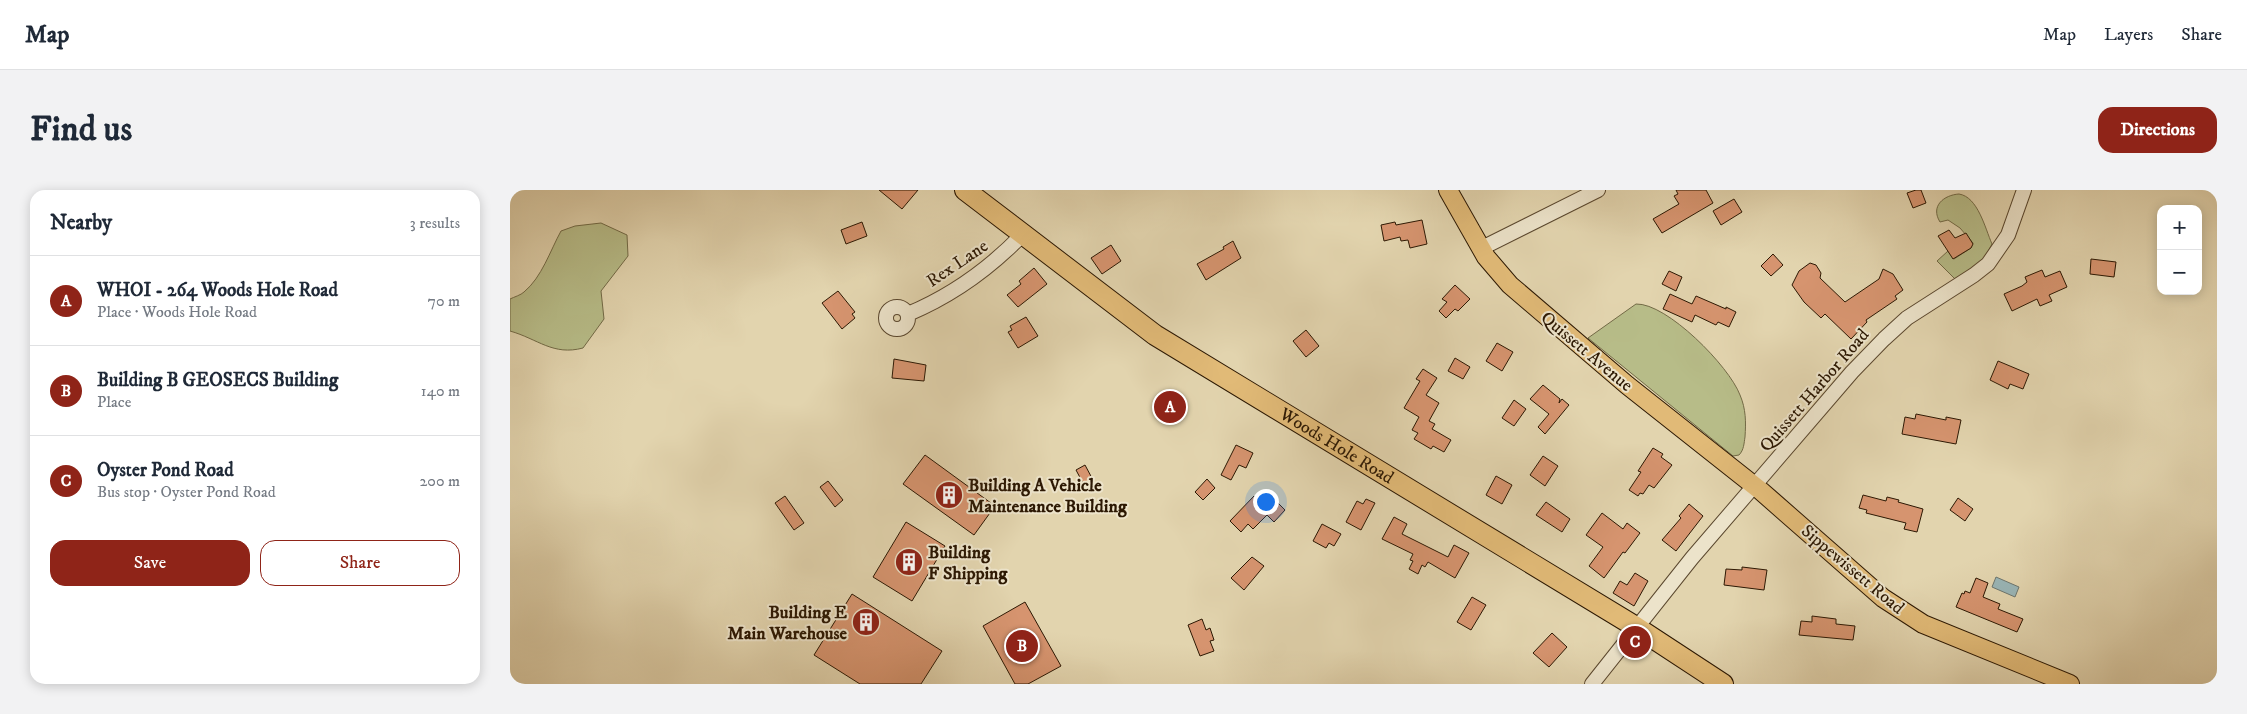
<!DOCTYPE html>
<html lang="en">
<head>
<meta charset="utf-8">
<style>
	:root { --surface:#fff; --page:#f2f2f3; --text:#1f2937; --muted:#747a83; --line:#e0e1e3; --accent:#8f2418 }
	body { margin:0; font-family:"IM FELL DW Pica",serif; background:var(--page); color:var(--text) }
	.controls { position:absolute; right:15px; top:15px; display:grid; overflow:hidden; border-radius:10px; box-shadow:0 2px 12px #0003 }
	.controls button { width:45px; height:45px; display:grid; place-items:center; padding:0; border:0; border-bottom:1px solid var(--line); background:var(--surface); color:var(--text); font:25px sans-serif }
	.you { position:absolute; left:755px; top:311px; width:18px; height:18px; margin:-12px; border:4px solid #fff; border-radius:50%; background:#1a73e8; box-shadow:0 0 0 8px #1a73e833 }
	.badge { display:grid; place-items:center; width:32px; height:32px; border-radius:50%; background:var(--accent); color:#fff; font-size:16px; font-weight:700 }
	.pin { position:absolute; translate:-50% -50%; border:2px solid #fff; box-shadow:0 1px 5px #0006 }
	.list { margin:0; padding:0; list-style:none }
	h2 { display:flex; justify-content:space-between; align-items:center; height:65px; margin:0; padding:0 20px; font-size:21px }
	h2 small { font-size:16px; font-weight:400; color:var(--muted) }
	.list li { display:grid; grid-template-columns:32px 1fr auto; gap:15px; align-items:center; box-sizing:border-box; height:90px; padding:0 20px; border-top:1px solid var(--line) }
	.list b { display:block; font-size:19px; white-space:nowrap }
	.list p { margin:0; font-size:16px; white-space:nowrap; color:var(--muted) }
	.list em { font-size:16px; font-style:normal; color:var(--muted) }
	.actions { display:flex; gap:10px; padding:15px 20px }
	.actions a { flex:1; padding:11px 0; border:1px solid var(--accent); border-radius:15px; text-align:center; font-size:18px; color:var(--accent) }
	.actions .main { background:var(--accent); color:#fff }
	.map { position:relative; flex:none; width:1707px; height:494px; overflow:hidden; border-radius:15px }
	header { display:flex; align-items:center; gap:30px; box-sizing:border-box; height:70px; padding:0 25px; background:var(--surface); border-bottom:1px solid var(--line) }
	header strong { font-size:24px }
	nav { display:flex; gap:28px; margin-inline-start:auto; font-size:18px }
	.intro { display:flex; align-items:center; justify-content:space-between; box-sizing:border-box; height:120px; padding:0 30px }
	h1 { margin:0; font-size:35px }
	.button { padding:12px 22px; border-radius:15px; background:var(--accent); color:#fff; font-size:18px; font-weight:700 }
	main { display:flex; gap:30px; padding:0 30px }
	aside { flex:1; background:var(--surface); border-radius:15px; box-shadow:0 2px 12px #0003 }
	.map>svg:first-child { display:block }
	.green { fill:#b7bc88; stroke:#726a46 }
	.water { fill:#99b5b6; stroke:#6d766e }
	.building { fill:#d6946f; stroke:#2c1803 }
	.lines { fill:none; stroke-linecap:round; stroke-linejoin:round }
	.minor-casing { stroke:#5a472e; stroke-width:16 }
	.major-casing { stroke:#2c1803; stroke-width:20 }
	.highway-casing { stroke:#2c1803; stroke-width:22 }
	.minor { stroke:#ece3ca; stroke-width:14 }
	.major { stroke:#e1ba77; stroke-width:18 }
	.highway { stroke:#e1ba77; stroke-width:20 }
	.labels { text-anchor:middle; stroke-width:4; stroke-linejoin:round; paint-order:stroke }
	.street-label { font-size:18px; fill:#2c1803; stroke:#ece3ca }
	.poi-label { font-size:18px; font-weight:bold; fill:#2c1803; stroke:#ece3ca; text-anchor:start }
</style>
</head>
<body>
<header>
<strong>Map</strong>
<nav><a>Map</a><a>Layers</a><a>Share</a></nav>
</header>
<div class="intro"><h1>Find us</h1><a class="button">Directions</a></div>
<main>
<aside>
<h2>Nearby<small>3 results</small></h2>
<ul class="list">
<li><span class="badge">A</span><div><b>WHOI - 264 Woods Hole Road</b><p>Place · Woods Hole Road</p></div><em>70 m</em></li>
<li><span class="badge">B</span><div><b>Building B GEOSECS Building</b><p>Place</p></div><em>140 m</em></li>
<li><span class="badge">C</span><div><b>Oyster Pond Road</b><p>Bus stop · Oyster Pond Road</p></div><em>200 m</em></li>
</ul>
<div class="actions"><a class="main">Save</a><a>Share</a></div>
</aside>
<div class="map">
<svg width="1707" height="494" viewBox="0 0 1707 494">
	<rect width="100%" height="100%" fill="#e2d4ae"/>
	<filter id="stains"><feTurbulence type="fractalNoise" baseFrequency=".004" numOctaves="4"/><feColorMatrix values="0 0 0 0 .2 0 0 0 0 .09 0 0 0 0 .02 0 0 0 .5 -.17"/></filter>
	<radialGradient id="worn" r=".72"><stop offset=".6" stop-color="#630" stop-opacity="0"/><stop offset="1" stop-color="#630" stop-opacity=".3"/></radialGradient>
	<path class="green" d="M1449 4C1468 7 1475 38 1482 54L1474 69 1448 92 1427 71 1438 61 1444 69 1461 58 1463 53 1450 38 1438 30 1430 32C1420 16 1434 5 1449 4Z
		M91 33 117 45 118 66 91 101 94 129 73 158C43 166 28 149 0 141V109C4 107 11 105 14 102 32 87 40 61 51 41L65 36Z
		M1126 114C1157 113 1219 176 1230 205 1236 219 1236 232 1235 247 1234 253 1234 260 1229 265L1223 266 1078 148Z"/>
	<path class="water" d="M1486 387 1509 397 1505 407 1482 397Z"/>
	<path class="building" d="M369 0H408L392 19Z
		M1166 0H1196L1203 13 1152 43 1143 29 1169 14 1164 6 1168 4Z
		M1406 0H1411L1416 13 1403 18 1397 3Z
		M1224 9 1232 22 1211 35 1203 21Z
		M912 30 917 54 900 58 898 50 891 51 890 47 874 51 871 35 885 32 886 35Z
		M352 32 357 46 336 54 331 40Z
		M1439 40 1445 48 1456 43 1463 54 1461 58 1443 69 1428 46Z
		M723 51 731 68 696 90 687 74 714 59 713 57Z
		M601 55 611 71 592 84 581 68Z
		M1263 64 1273 75 1261 86 1251 76Z
		M1581 69 1606 72 1604 87 1580 84Z
		M1300 73 1306 75 1311 83 1310 88 1335 112 1369 89 1373 79 1383 84 1393 100 1385 106 1387 109 1356 130 1357 132 1341 149 1315 124 1311 128 1294 112 1282 95 1289 81Z
		M524 78 537 94 508 117 497 105 511 94 509 91Z
		M1532 80 1535 87 1550 81 1557 97 1539 105 1542 111 1530 116 1527 109 1502 121 1494 104 1512 96 1517 92 1515 87Z
		M1159 81 1172 87 1166 101 1152 94Z
		M945 95 960 109 948 121 945 119 936 128 929 121 937 112 932 109Z
		M328 101 345 122 342 124 345 128 332 139 312 113Z
		M1160 104 1182 114 1186 106 1216 119V117L1226 122 1219 137 1208 132 1206 135 1185 125 1182 132 1153 119Z
		M516 127 528 146 508 158 498 142 502 140 500 136Z
		M796 140 809 156 796 167 783 151Z
		M987 153 1003 162 992 181 976 171Z
		M945 168 960 177 953 189 938 181Z
		M384 169 416 175 414 191 382 188Z
		M1488 171 1519 184 1513 199 1500 194 1498 199 1480 190Z
		M913 179 927 188 916 205 929 213 919 231 925 234 922 239 941 250 934 262 923 256 921 259 904 249 908 243 902 240 909 227 894 218 910 191 906 189Z
		M1033 195 1050 209 1049 213 1052 209 1059 215 1035 244 1028 237 1039 224 1020 209Z
		M659 203 673 211 661 232 647 224Z
		M1004 210 1016 219 1004 236 992 228Z
		M1406 224 1436 230V227L1451 230 1446 254 1392 244 1395 227 1405 229Z
		M726 255 743 263 736 278 729 275 721 290 711 285Z
		M1143 258 1153 264 1151 267 1162 275 1144 298 1139 295 1133 304 1130 303 1128 306 1119 300 1131 282 1128 281Z
		M415 265 485 316 464 345 393 294Z
		M1033 266 1048 276 1035 296 1020 285Z
		M575 275 583 290 574 295 566 280Z
		M986 286 1002 295 992 314 976 305Z
		M697 289 705 298 693 310 685 302Z
		M318 291 333 310 325 317 310 297Z
		M1353 305 1376 311 1377 307 1389 310 1388 312 1413 319 1407 342 1394 339 1396 333 1356 323 1357 320 1349 318Z
		M275 306 294 333 284 340 265 313Z
		M744 306 759 321 767 312 775 320 764 332 757 325 743 339 738 334 731 342 720 331Z
		M1448 308 1463 319 1455 331 1440 320Z
		M856 309 865 313 851 340 836 332 847 311 853 314Z
		M1036 312 1060 329 1052 342 1026 325Z
		M1179 314 1193 326 1166 361 1152 350 1171 328 1169 326Z
		M1092 323 1113 339 1117 333 1130 343 1115 363 1113 362 1094 388 1079 376 1093 357 1076 345Z
		M884 327 897 334 892 344 938 367 944 355 959 363 945 388 918 372 915 377 912 375 908 384 899 379 903 371 900 370 903 364 872 349Z
		M396 332 435 356 402 411 363 387Z
		M812 334 831 344 824 356 819 353 816 358 803 351Z
		M742 367 754 376 734 400 721 388Z
		M1232 377 1257 380 1254 400 1214 395 1216 379 1232 380Z
		M1125 383 1138 391 1124 416 1103 403 1110 391 1117 395Z
		M1466 388 1478 393 1473 407 1490 414 1488 419 1513 429 1507 442 1446 417 1452 403 1454 404 1455 401 1460 403Z
		M342 404 432 461 411 494H350L304 465Z
		M962 407 976 415 961 440 947 432Z
		M515 412 551 476 518 494H505L473 436Z
		M1302 426 1326 429V434L1345 436 1343 450 1289 445 1291 431 1302 432Z
		M692 429 696 440 700 438 704 450 700 451 704 461 690 466 678 435Z
		M1042 443 1057 457 1039 477 1023 463Z"/>
	<g class="lines">
		<defs>
			<path id="minor" d="M970 59 1088 0
				M376 128a11 11 0 1 1 22 0a11 11 0 1 1-22 0Z
				M398 124C441 106 479 79 512 45
				M1082 494 1182 368 1342 182 1374 149 1397 128 1464 85 1478 74 1498 45 1514 0"/>
			<path id="major" d="M938 0 976 67 1000 95 1117 195 1251 301 1373 408 1413 434 1560 494"/>
			<g id="highway">
				<path id="s1" d="M455 0 645 145 1126 437 1213 494"/>
			</g>
		</defs>
		<use href="#minor" class="minor-casing"/>
		<use href="#major" class="major-casing"/>
		<use href="#highway" class="highway-casing"/>
		<use href="#minor" class="minor"/>
		<use href="#major" class="major"/>
		<use href="#highway" class="highway"/>
	</g>
	<defs>
		<symbol id="building-disc" viewBox="-11 -11 22 22"><circle r="9.5" fill="#8f2418" stroke="#ece3ca"/><path d="M-4-6H4V6H1V3H-1V6H-4ZM-2.5-4.3h1.7v1.8h-1.7ZM.8-4.3h1.7v1.8H.8ZM-2.5-1h1.7V.8h-1.7ZM.8-1h1.7V.8H.8Z" fill="#fff"/></symbol>
	</defs>
	<g fill-rule="evenodd">
		<use href="#building-disc" x="423" y="289" width="32" height="32"/>
		<use href="#building-disc" x="383" y="356" width="32" height="32"/>
		<use href="#building-disc" x="340" y="416" width="32" height="32"/>
	</g>
	<g class="labels">
		<g class="street-label">
			<text transform="translate(447 73) rotate(-34)" y="6">Rex Lane</text>
			<text transform="translate(1077 161) rotate(40)" y="6">Quissett Avenue</text>
			<text transform="translate(1304 200) rotate(-49)" y="6">Quissett Harbor Road</text>
			<text dy="6" stroke="none"><textPath href="#s1" startOffset="452">Woods Hole Road</textPath></text>
			<text transform="translate(1343 379) rotate(40)" y="6">Sippewissett Road</text>
		</g>
		<g class="poi-label">
			<text x="458" y="301">Building A Vehicle<tspan x="458" dy="21">Maintenance Building</tspan></text>
			<text x="418" y="368">Building<tspan x="418" dy="21">F Shipping</tspan></text>
			<text x="337" y="428" text-anchor="end">Building E<tspan x="337" dy="21">Main Warehouse</tspan></text>
		</g>
	</g>
	<rect width="100%" height="100%" filter="url(#stains)"/>
	<rect width="100%" height="100%" fill="url(#worn)"/>
</svg>
<div class="controls">
<button>+</button>
<button>−</button>
</div>
<div class="you"></div>
<div class="pin badge" style="left:660px;top:217px">A</div>
<div class="pin badge" style="left:512px;top:456px">B</div>
<div class="pin badge" style="left:1125px;top:452px">C</div>
</div>
</main>
</body>
</html>
